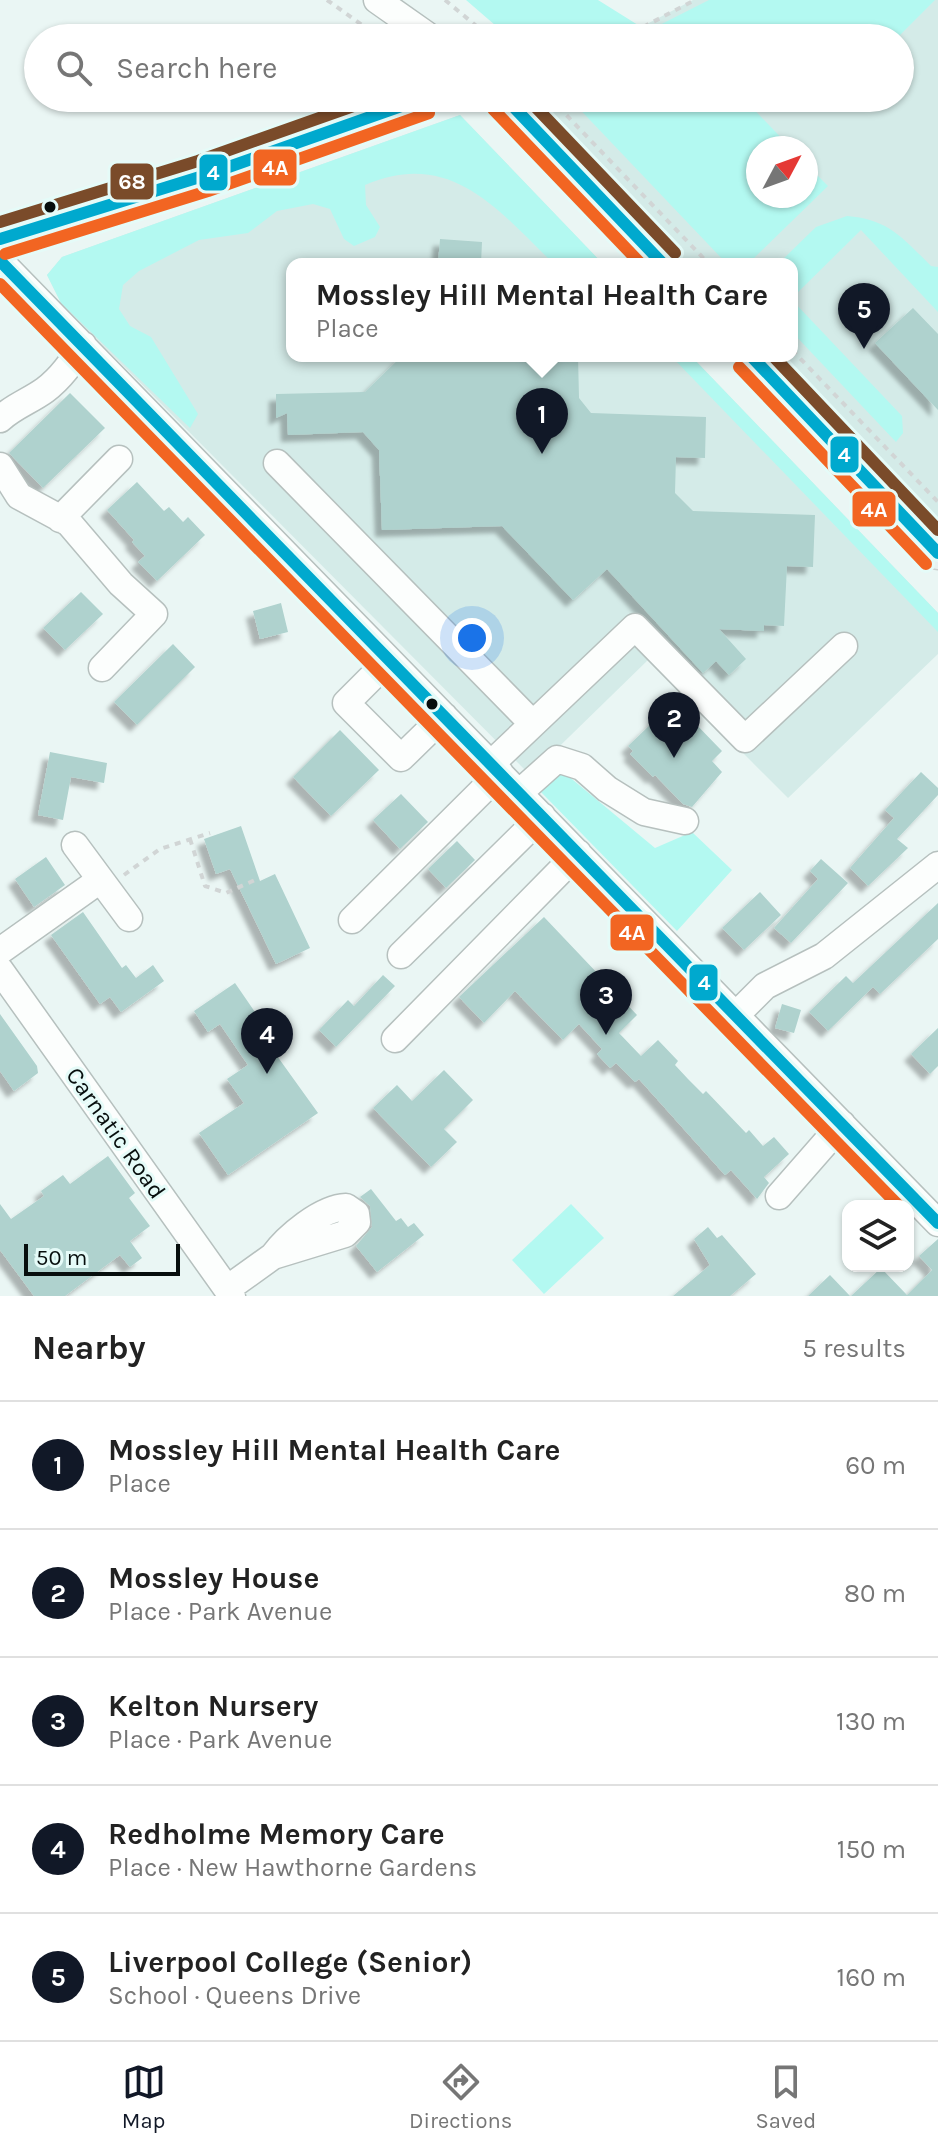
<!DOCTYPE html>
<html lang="en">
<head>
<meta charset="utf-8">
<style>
	:root { --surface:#fff; --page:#f2f2f2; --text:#222; --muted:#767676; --line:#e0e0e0; --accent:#111827 }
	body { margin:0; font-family:Karla,sans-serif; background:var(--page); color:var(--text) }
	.controls { position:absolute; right:24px; bottom:24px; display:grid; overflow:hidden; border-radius:16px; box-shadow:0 2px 6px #0004 }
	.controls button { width:72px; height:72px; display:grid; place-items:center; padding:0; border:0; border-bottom:2px solid var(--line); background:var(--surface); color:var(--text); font:40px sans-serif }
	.compass { position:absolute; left:746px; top:136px; width:72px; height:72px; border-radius:50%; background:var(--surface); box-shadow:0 2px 6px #0004; rotate:49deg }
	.scale { position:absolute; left:24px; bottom:20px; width:156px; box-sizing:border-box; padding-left:8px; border:4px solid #070e0d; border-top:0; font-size:22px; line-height:28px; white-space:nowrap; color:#070e0d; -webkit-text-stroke:6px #e5fbf8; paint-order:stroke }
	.you { position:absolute; left:472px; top:638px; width:28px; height:28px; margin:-20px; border:6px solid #fff; border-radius:50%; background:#1a73e8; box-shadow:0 0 0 12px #1a73e833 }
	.badge { display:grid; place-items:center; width:52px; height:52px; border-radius:50%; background:var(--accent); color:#fff; font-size:26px; font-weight:700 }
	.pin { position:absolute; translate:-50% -66px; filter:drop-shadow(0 2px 4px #0008) }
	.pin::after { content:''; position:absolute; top:42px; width:28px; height:24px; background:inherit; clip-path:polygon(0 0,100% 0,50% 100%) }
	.popup { position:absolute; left:286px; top:258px; width:512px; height:104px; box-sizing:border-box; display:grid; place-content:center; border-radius:16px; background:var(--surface); filter:drop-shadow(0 2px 6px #0005); font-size:26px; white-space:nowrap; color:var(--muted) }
	.popup b { font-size:30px; color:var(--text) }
	.popup::after { content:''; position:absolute; left:50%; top:100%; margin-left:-16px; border:16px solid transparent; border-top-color:var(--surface) }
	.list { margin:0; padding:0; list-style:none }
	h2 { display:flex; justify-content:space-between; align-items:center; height:104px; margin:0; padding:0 32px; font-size:34px }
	h2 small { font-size:26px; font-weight:400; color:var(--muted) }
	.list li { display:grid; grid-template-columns:52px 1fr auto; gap:24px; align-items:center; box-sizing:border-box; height:128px; padding:0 32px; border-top:2px solid var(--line) }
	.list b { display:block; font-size:30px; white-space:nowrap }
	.list p { margin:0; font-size:26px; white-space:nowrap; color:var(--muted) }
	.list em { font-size:26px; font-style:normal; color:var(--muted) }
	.icon { flex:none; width:44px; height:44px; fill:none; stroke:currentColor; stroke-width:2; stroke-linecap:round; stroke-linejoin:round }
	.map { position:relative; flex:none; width:938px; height:1296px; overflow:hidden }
	.search { position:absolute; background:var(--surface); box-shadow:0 2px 6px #0004; left:24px; right:24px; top:24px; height:88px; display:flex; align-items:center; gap:20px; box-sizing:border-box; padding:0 28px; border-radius:44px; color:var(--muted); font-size:30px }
	.sheet { height:744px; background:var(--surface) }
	nav { display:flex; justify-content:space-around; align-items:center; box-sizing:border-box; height:112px; border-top:2px solid var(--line); background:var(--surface); font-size:22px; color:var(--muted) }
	nav a { display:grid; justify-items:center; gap:4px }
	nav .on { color:var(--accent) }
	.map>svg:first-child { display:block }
	.built { fill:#d4ebe8; fill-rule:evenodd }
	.green { fill:#b3f9f1 }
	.building { fill:#afd2ce; filter:url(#shadow) }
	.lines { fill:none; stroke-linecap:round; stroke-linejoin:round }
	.minor-casing { stroke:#b6c0be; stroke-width:29 }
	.major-casing { stroke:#cbd0cf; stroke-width:35 }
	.path { stroke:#d1d5d5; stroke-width:4; stroke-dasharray:6 6; stroke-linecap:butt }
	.minor { stroke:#fcfefd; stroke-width:26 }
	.major { stroke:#e7f2f1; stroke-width:32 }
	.bus-1-casing { stroke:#e5fbf8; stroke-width:18 }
	.bus-2-casing { stroke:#e5fbf8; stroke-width:18 }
	.bus-3-casing { stroke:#e5fbf8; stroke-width:18 }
	.bus-1 { stroke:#00a9ce; stroke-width:12 }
	.bus-2 { stroke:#f26522; stroke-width:12 }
	.bus-3 { stroke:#7a4b2a; stroke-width:12 }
	.bus-dot { fill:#070e0d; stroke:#e5fbf8; stroke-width:3 }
	.labels { text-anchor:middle; stroke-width:6; stroke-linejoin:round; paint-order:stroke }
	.street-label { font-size:24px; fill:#070e0d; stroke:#e5fbf8 }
	.line-badge { stroke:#e5fbf8; stroke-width:3 }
	.badge-label { font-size:22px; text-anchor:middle; font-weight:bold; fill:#fff }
</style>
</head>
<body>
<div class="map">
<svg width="938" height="1296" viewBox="0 0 938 1296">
	<defs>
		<filter id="shadow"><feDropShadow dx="-7" dy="7" stdDeviation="2" flood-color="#0004"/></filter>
	</defs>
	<rect width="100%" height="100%" fill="#eaf6f4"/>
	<path class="built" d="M693 0H938V553L751 356H792V264H663L505 98H900V38H620ZM758 148H806V196H758Z
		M460 115 603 264H292V356H691L938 613V654L788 798 649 659 530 775 61 303 47 275 62 257Z"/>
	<path class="green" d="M466 0H598L638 25 609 38H510Z
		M709 0H935L897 38H634Z
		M569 98H743L791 148H758V196H806V164L828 186 753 259 757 264H727Z
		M460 115 603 264H554C498 210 451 148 365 185L366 205 380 227 375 237 354 246 344 239 330 209 313 204 277 211 248 233 199 240 139 271 123 285 119 309 130 326 151 337 198 414 190 428 61 303 47 275 62 257Z
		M847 216C888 219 903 238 931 266L938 267V312L861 230 792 298V264H778L816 227Z
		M792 300 902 416 903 433 896 442 792 332Z
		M671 356H691L938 613V632Z
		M561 770 655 848 692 832 732 870 677 931 539 790Z
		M571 1204 604 1238 544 1294 512 1260Z"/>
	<path class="building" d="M440 239 482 242 481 264H438Z
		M913 308 938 334V410L875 343Z
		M402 356H578L579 398 591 413 706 417 705 458 676 457 675 493 693 511 815 515 813 567 787 566 784 626 764 625V631L719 629 746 659 729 675 716 661 703 673 607 569 573 600 502 526 382 530 379 450 363 432 288 435 287 413 276 418V394L365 392Z
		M70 393 105 428 43 488 9 453Z
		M137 482 164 511 169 507 183 522 188 517 205 535 157 581 138 562 145 556 132 542 134 540 107 510Z
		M81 592 103 614 65 650 43 628Z
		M281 603 288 632 260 639 253 611Z
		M173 644 195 667 137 725 114 702Z
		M674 702 679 707 682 703 694 715 690 718 722 751 712 761 722 772 692 807 683 804 655 775 653 777 630 754 633 751 628 746Z
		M340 730 379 770 331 816 293 777Z
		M50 752 107 763 104 783 71 777 63 820 38 815Z
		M921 772 938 788V795L897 839 908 848 868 886 850 868 894 818 885 810Z
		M401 794 428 822 400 849 373 820Z
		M241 826 260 881 275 874 310 948 276 964 230 869 216 874 204 839Z
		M457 841 475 860 446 888 428 869Z
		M46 857 65 885 34 907 15 879Z
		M821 859 848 883 791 943 774 928 818 879 810 871Z
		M760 892 781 915 744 950 722 928Z
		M938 903V939L880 994 873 987 828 1031 809 1012 846 976 853 983Z
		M83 912 122 968 126 965 136 978 153 965 164 981 121 1012 110 997 100 1004 51 935Z
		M544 917 637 1015 619 1033 641 1056 658 1040 678 1061 675 1065 688 1079 703 1094 706 1091 746 1133 749 1130 763 1146 774 1137 789 1154 764 1177 769 1183 757 1199 731 1170 725 1175 639 1079 635 1082 616 1063 610 1068 597 1054 602 1049 579 1024 563 1040 515 991 484 1023 459 997Z
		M383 975 395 986 336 1047 319 1030 348 1000 354 1006Z
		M235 983 268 1031 262 1035 318 1113 228 1175 199 1133 244 1103 227 1079 248 1065 220 1024 208 1032 194 1011Z
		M782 1004 801 1010 794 1033 775 1028Z
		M0 1014 37 1066 38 1073 14 1091 0 1071Z
		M938 1028V1066L930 1074 911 1054Z
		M444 1070 473 1100 444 1129 457 1142 431 1167 373 1108 397 1085 412 1101Z
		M108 1156 135 1193 129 1198 150 1226 130 1241 142 1258 130 1267 120 1255 65 1296H34L0 1250V1204L11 1219 44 1196 41 1191 63 1175 70 1184Z
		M371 1189 396 1221 401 1218 408 1227 414 1223 424 1235 377 1272 356 1246 372 1227 370 1206 360 1197Z
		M708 1227 717 1238 722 1235 756 1274 730 1296H673L710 1265 694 1239Z
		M938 1239V1296H851L881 1268 907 1295 932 1270 919 1256Z
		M830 1275 850 1296H808Z"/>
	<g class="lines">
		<defs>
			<path id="minor" d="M377 0 431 38
				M0 261 938 1223
				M0 419C14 406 30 401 45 390 61 378 72 362 83 345
				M277 463 533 724 491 764
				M0 466 19 496 69 523 121 584 154 614 102 668
				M60 519 119 459
				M389 660 346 703 401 758 444 716
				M533 724 635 627 745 739 844 646
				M519 793 557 759 582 767 607 789 644 812 685 821
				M75 845 129 918
				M352 920 500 773
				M0 951 100 880
				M401 955 542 816
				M0 970 232 1296
				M736 1015 765 986 824 956 938 865
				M395 1039 578 853
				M779 1196 842 1124
				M227 1289 273 1256 345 1234 357 1222 356 1214 346 1207C321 1208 287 1237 273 1256"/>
			<path id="major" d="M505 98 663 264
				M0 239 203 176 424 98
				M751 356 938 553"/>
		</defs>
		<use href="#minor" class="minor-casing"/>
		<use href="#major" class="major-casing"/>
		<path class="path" d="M327 0 380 38
			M445 0 491 38
			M622 38 695 0
			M550 98 709 264
			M792 350 938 502
			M190 839 205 886 226 893 255 880
			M124 875 160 849 210 833"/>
		<use href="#minor" class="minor"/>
		<use href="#major" class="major"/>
		<defs>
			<path id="bus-1" d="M505 98 663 264
				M0 239 203 176 424 98
				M0 261 938 1223
				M751 356 938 553"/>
			<path id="bus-2" d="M493 109 641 264
				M5 254 208 191 429 113
				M0 284 899 1206
				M739 367 926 564"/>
			<path id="bus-3" d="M527 98 675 253
				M0 222 198 161 376 98
				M773 356 938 530"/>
		</defs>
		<use href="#bus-1" class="bus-1-casing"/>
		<use href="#bus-2" class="bus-2-casing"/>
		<use href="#bus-3" class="bus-3-casing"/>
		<use href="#bus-1" class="bus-1"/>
		<use href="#bus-2" class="bus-2"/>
		<use href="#bus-3" class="bus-3"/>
	</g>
	<g class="bus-dot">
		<circle cx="50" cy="207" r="7"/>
		<circle cx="432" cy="704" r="7"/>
	</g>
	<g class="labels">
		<g class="street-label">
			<text transform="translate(116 1133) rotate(55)" y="8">Carnatic Road</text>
		</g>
	</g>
	<g class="line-badge">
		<rect x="252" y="148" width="46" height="39" rx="8" fill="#f26522"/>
		<rect x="198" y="153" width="31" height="39" rx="8" fill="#00a9ce"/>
		<rect x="109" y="162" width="46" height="39" rx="8" fill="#7a4b2a"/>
		<rect x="829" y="435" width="31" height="39" rx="8" fill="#00a9ce"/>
		<rect x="851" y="490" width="46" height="38" rx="8" fill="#f26522"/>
		<rect x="609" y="913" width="46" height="39" rx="8" fill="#f26522"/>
		<rect x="688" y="963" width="31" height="39" rx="8" fill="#00a9ce"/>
	</g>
	<g class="badge-label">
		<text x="275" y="175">4A</text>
		<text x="213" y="180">4</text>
		<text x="132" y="189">68</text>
		<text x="844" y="462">4</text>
		<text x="874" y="517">4A</text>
		<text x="632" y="940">4A</text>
		<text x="704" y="990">4</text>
	</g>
</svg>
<div class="controls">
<button><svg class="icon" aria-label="layers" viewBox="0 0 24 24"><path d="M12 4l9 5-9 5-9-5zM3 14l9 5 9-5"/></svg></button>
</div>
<svg class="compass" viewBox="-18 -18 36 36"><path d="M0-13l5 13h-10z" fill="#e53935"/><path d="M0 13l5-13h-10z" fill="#767676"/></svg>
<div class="scale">50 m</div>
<div class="you"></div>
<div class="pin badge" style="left:542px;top:454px">1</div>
<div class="popup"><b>Mossley Hill Mental Health Care</b>Place</div>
<div class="pin badge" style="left:674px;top:758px">2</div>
<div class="pin badge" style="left:606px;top:1035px">3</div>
<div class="pin badge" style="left:267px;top:1074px">4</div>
<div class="pin badge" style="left:864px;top:349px">5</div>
<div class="search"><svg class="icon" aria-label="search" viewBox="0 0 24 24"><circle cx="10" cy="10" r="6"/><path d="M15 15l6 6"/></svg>Search here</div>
</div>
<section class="sheet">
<h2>Nearby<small>5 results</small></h2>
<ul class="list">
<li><span class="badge">1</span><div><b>Mossley Hill Mental Health Care</b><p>Place</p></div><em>60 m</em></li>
<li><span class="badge">2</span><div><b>Mossley House</b><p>Place · Park Avenue</p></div><em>80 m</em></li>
<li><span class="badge">3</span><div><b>Kelton Nursery</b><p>Place · Park Avenue</p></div><em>130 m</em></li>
<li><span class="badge">4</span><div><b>Redholme Memory Care</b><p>Place · New Hawthorne Gardens</p></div><em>150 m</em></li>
<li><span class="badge">5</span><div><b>Liverpool College (Senior)</b><p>School · Queens Drive</p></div><em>160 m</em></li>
</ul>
</section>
<nav>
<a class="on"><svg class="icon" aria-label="map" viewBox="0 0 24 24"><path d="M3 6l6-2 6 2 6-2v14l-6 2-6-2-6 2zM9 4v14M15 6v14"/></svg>Map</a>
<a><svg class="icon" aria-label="directions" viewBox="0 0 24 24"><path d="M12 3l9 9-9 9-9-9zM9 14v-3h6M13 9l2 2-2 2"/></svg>Directions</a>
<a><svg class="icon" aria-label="saved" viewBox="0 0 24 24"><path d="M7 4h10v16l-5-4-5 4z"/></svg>Saved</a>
</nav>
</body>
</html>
